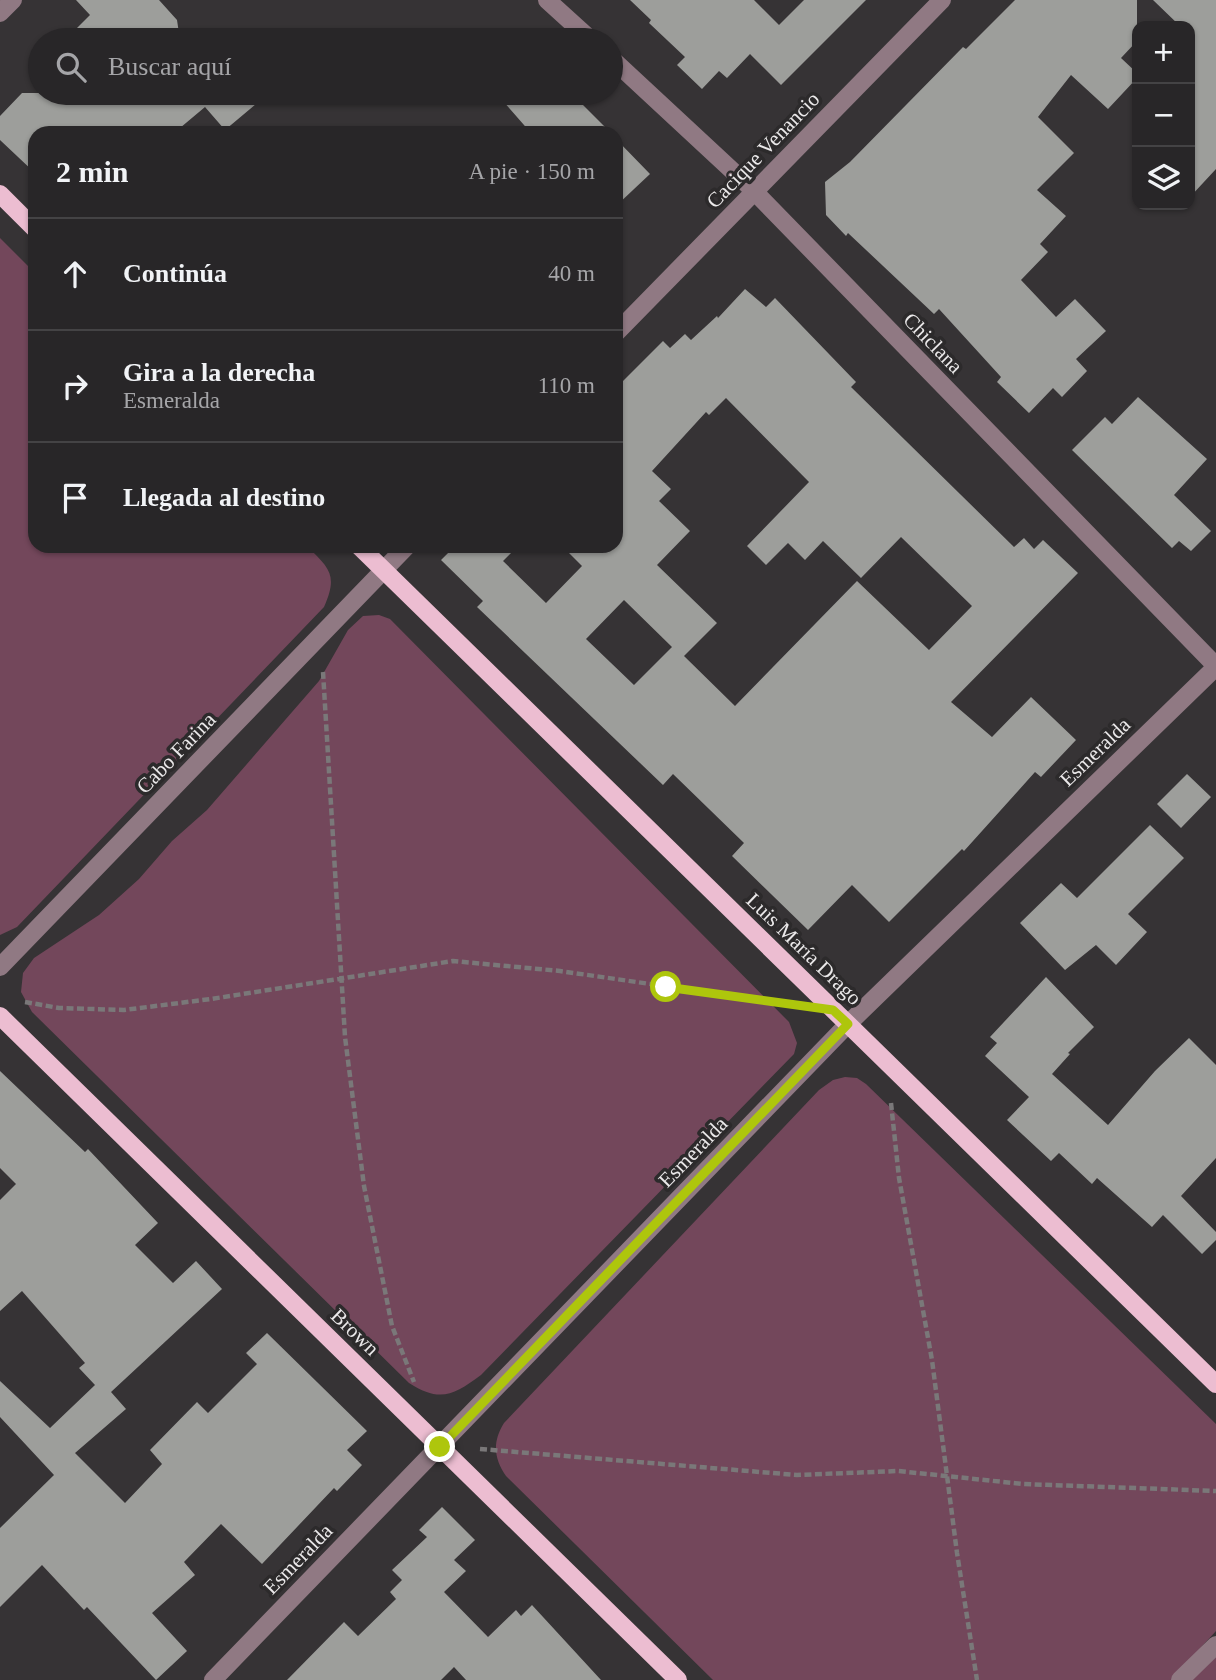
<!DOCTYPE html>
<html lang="es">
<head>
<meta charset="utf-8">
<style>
	:root { --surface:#282628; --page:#302e30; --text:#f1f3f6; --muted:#a5a5a8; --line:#444345 }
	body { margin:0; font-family:Georgia,serif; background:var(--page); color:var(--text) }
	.controls { position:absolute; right:21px; top:21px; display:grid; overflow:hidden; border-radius:14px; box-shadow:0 2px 5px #0004 }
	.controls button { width:63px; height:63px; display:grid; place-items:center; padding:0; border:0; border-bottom:2px solid var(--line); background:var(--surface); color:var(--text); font:35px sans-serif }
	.stop { position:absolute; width:21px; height:21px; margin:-16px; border:5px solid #aec60c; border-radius:50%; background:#fff }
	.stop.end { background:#aec60c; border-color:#fff; box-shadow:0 2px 7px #0008 }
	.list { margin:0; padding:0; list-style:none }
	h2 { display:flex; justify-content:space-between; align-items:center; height:91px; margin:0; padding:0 28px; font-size:30px }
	h2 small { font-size:23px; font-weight:400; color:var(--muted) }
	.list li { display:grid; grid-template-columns:46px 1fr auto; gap:21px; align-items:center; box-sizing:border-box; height:112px; padding:0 28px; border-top:2px solid var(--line) }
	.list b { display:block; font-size:26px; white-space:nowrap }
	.list p { margin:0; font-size:23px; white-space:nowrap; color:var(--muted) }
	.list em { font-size:23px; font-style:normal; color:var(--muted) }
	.icon { flex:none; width:38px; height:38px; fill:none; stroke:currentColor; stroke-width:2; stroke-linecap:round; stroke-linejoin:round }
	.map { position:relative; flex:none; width:1216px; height:1680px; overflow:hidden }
	.search { position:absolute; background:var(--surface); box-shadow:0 2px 5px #0004; left:28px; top:28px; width:595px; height:77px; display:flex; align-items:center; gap:18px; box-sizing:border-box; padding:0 24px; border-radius:38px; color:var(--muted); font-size:26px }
	.panel { position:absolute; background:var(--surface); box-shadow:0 2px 5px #0004; left:28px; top:126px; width:595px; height:427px; border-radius:21px }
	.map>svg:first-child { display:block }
	.green { fill:#73475b }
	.building { fill:#9d9e9b; fill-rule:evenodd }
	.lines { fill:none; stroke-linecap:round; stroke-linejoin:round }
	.path { stroke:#7a7879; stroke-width:4.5; stroke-dasharray:7 3.5; stroke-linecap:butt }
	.minor { stroke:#907983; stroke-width:18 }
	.major { stroke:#ecbdd1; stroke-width:18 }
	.route { stroke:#aec60c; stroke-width:9 }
	.labels { text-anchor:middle; stroke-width:7; stroke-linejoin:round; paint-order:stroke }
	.street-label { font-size:21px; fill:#eae8e9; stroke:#2c2a2b }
</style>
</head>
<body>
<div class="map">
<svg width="1216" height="1680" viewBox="0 0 1216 1680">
	<rect width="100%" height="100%" fill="#363335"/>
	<path class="green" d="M0 238 35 273V546H307C330 569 338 575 324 607L17 927 0 935Z
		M379 615 390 619 789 1022 797 1043 794 1054 481 1375C454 1395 440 1403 409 1383L32 1012 21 992 23 973 34 958 99 915 139 879 172 841 207 810 319 681 348 630 363 616Z
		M845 1077 857 1078 866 1084 1216 1424V1631L1171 1680H713L506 1476C494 1459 492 1442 504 1423L819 1090 833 1080Z
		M1216 1657V1680H1192Z"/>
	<path class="building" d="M76 0H159L177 20 180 40H65L90 15Z
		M630 0H754L779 25 804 0H866L781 85 750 54 727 78 719 71 702 89 677 65 685 57 649 23 651 20Z
		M1015 0H1137V41L1121 58 1137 73V78L1108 109 1071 75 1038 117 1074 153 1037 190 1066 216 1040 244 1048 252 1021 280 1056 317 1075 299 1106 331 1076 359 1087 371 1062 397 1053 388 1029 413 997 382 1001 377 939 309 934 314 848 233 846 236 826 215 825 182 850 162 963 47 966 49Z
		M1153 0H1216V169L1190 197V26H1180Z
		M22 93H269L225 130 205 107 174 133H35V173L0 140V116Z
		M496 93H571L611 133H531Z
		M616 139 650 174 616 206Z
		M745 289 766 307 775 298 856 382 851 387 1014 547 1024 538 1034 549 1043 540 1078 573 951 702 992 737 1031 697 1076 740 1041 777 1035 772 964 851 962 849 889 922 852 885 808 930 732 856 744 843 673 774 663 785 477 607 483 601 441 560 455 546H518L503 561 546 603 582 566 562 546H616V388L663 341 670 348 685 334 691 340 717 316 718 318ZM726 398 809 482 747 546 766 565 788 543 805 560 823 541 861 578 901 537 972 606 929 650 857 581 735 706 684 656 717 623 657 565 690 531 659 501 671 489 652 471 706 412 709 415ZM624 600 672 647 634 685 586 639Z
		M1138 397 1207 459 1174 495 1211 531 1191 551 1179 541 1172 548 1072 450 1105 417 1112 424Z
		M1187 774 1211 797 1181 828 1157 804Z
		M1150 825 1184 858 1128 914 1147 932 1116 965 1096 945 1065 970 1020 923 1061 883 1077 898Z
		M1046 977 1094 1027 1068 1053 1070 1054 1052 1074 1108 1125 1155 1071 1189 1038 1216 1065V1158L1181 1196 1216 1232V1240L1202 1254 1163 1215 1152 1227 1097 1178 1092 1184 1059 1153 1051 1161 1007 1120 1029 1097 985 1056 997 1043 990 1037Z
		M0 1071 85 1152 88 1149 158 1223 135 1245 173 1283 196 1261 222 1289 111 1392 126 1409 75 1453 125 1503 162 1464 150 1450 197 1402 208 1413 257 1364 246 1353 267 1333 367 1431 347 1450 362 1465 337 1491 334 1488 262 1564 221 1524 184 1562 195 1575 152 1613 187 1651 156 1680 87 1607 84 1610 42 1565 0 1607V1528L54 1475 0 1417V1381L50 1428 95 1385 79 1368 85 1363 22 1291 0 1311V1200L16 1184 0 1168Z
		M442 1507 475 1540 454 1560 466 1571 444 1592 488 1637 516 1610 521 1616 532 1605 601 1680H466L454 1667 441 1680H287L344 1622 358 1636 396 1599 390 1592 402 1580 392 1570 427 1537 419 1530Z"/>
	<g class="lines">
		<path class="path" d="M323 672 345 1037 364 1186 392 1326 414 1382
			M25 1002 59 1008 124 1010 211 999 453 961 560 971 789 1004
			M891 1103 899 1178 932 1360 957 1553 977 1680
			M480 1449 797 1475 898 1471 1023 1484 1216 1491"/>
		<path class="minor" d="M547 0 591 40
			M0 13 13 0
			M611 58 751 188 1216 666
			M616 333 942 0
			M0 967 407 546
			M213 1680 848 1024 1216 667
			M1180 1680 1216 1645"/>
		<path class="major" d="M0 194 35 229
			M359 546 1216 1384
			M0 1016 678 1680"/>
	</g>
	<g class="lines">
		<path class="route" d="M440 1447 848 1024 833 1010 666 987"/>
	</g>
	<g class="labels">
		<g class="street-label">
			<text transform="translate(763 150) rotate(-46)" y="7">Cacique Venancio</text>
			<text transform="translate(933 343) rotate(46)" y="7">Chiclana</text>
			<text transform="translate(1095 752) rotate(-44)" y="7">Esmeralda</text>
			<text transform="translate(176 753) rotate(-46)" y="7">Cabo Farina</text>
			<text transform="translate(804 949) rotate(44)" y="7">Luis María Drago</text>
			<text transform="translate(693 1152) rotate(-46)" y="7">Esmeralda</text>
			<text transform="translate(355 1332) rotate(44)" y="7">Brown</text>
			<text transform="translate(298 1559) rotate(-46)" y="7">Esmeralda</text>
		</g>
	</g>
</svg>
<div class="controls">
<button>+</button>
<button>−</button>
<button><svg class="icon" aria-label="layers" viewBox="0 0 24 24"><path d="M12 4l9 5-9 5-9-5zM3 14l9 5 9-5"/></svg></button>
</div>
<div class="stop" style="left:666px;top:987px"></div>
<div class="stop end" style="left:440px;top:1447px"></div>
<div class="search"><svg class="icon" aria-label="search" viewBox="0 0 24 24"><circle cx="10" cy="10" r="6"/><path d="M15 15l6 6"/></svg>Buscar aquí</div>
<section class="panel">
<h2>2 min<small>A pie · 150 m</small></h2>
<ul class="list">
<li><svg class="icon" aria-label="ahead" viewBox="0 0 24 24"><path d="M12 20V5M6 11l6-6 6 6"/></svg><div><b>Continúa</b></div><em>40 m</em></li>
<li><svg class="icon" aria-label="right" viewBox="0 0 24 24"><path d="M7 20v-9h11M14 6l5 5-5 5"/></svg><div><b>Gira a la derecha</b><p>Esmeralda</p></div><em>110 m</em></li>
<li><svg class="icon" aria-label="arrive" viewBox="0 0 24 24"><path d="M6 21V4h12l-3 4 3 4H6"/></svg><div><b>Llegada al destino</b></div></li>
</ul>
</section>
</div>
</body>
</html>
